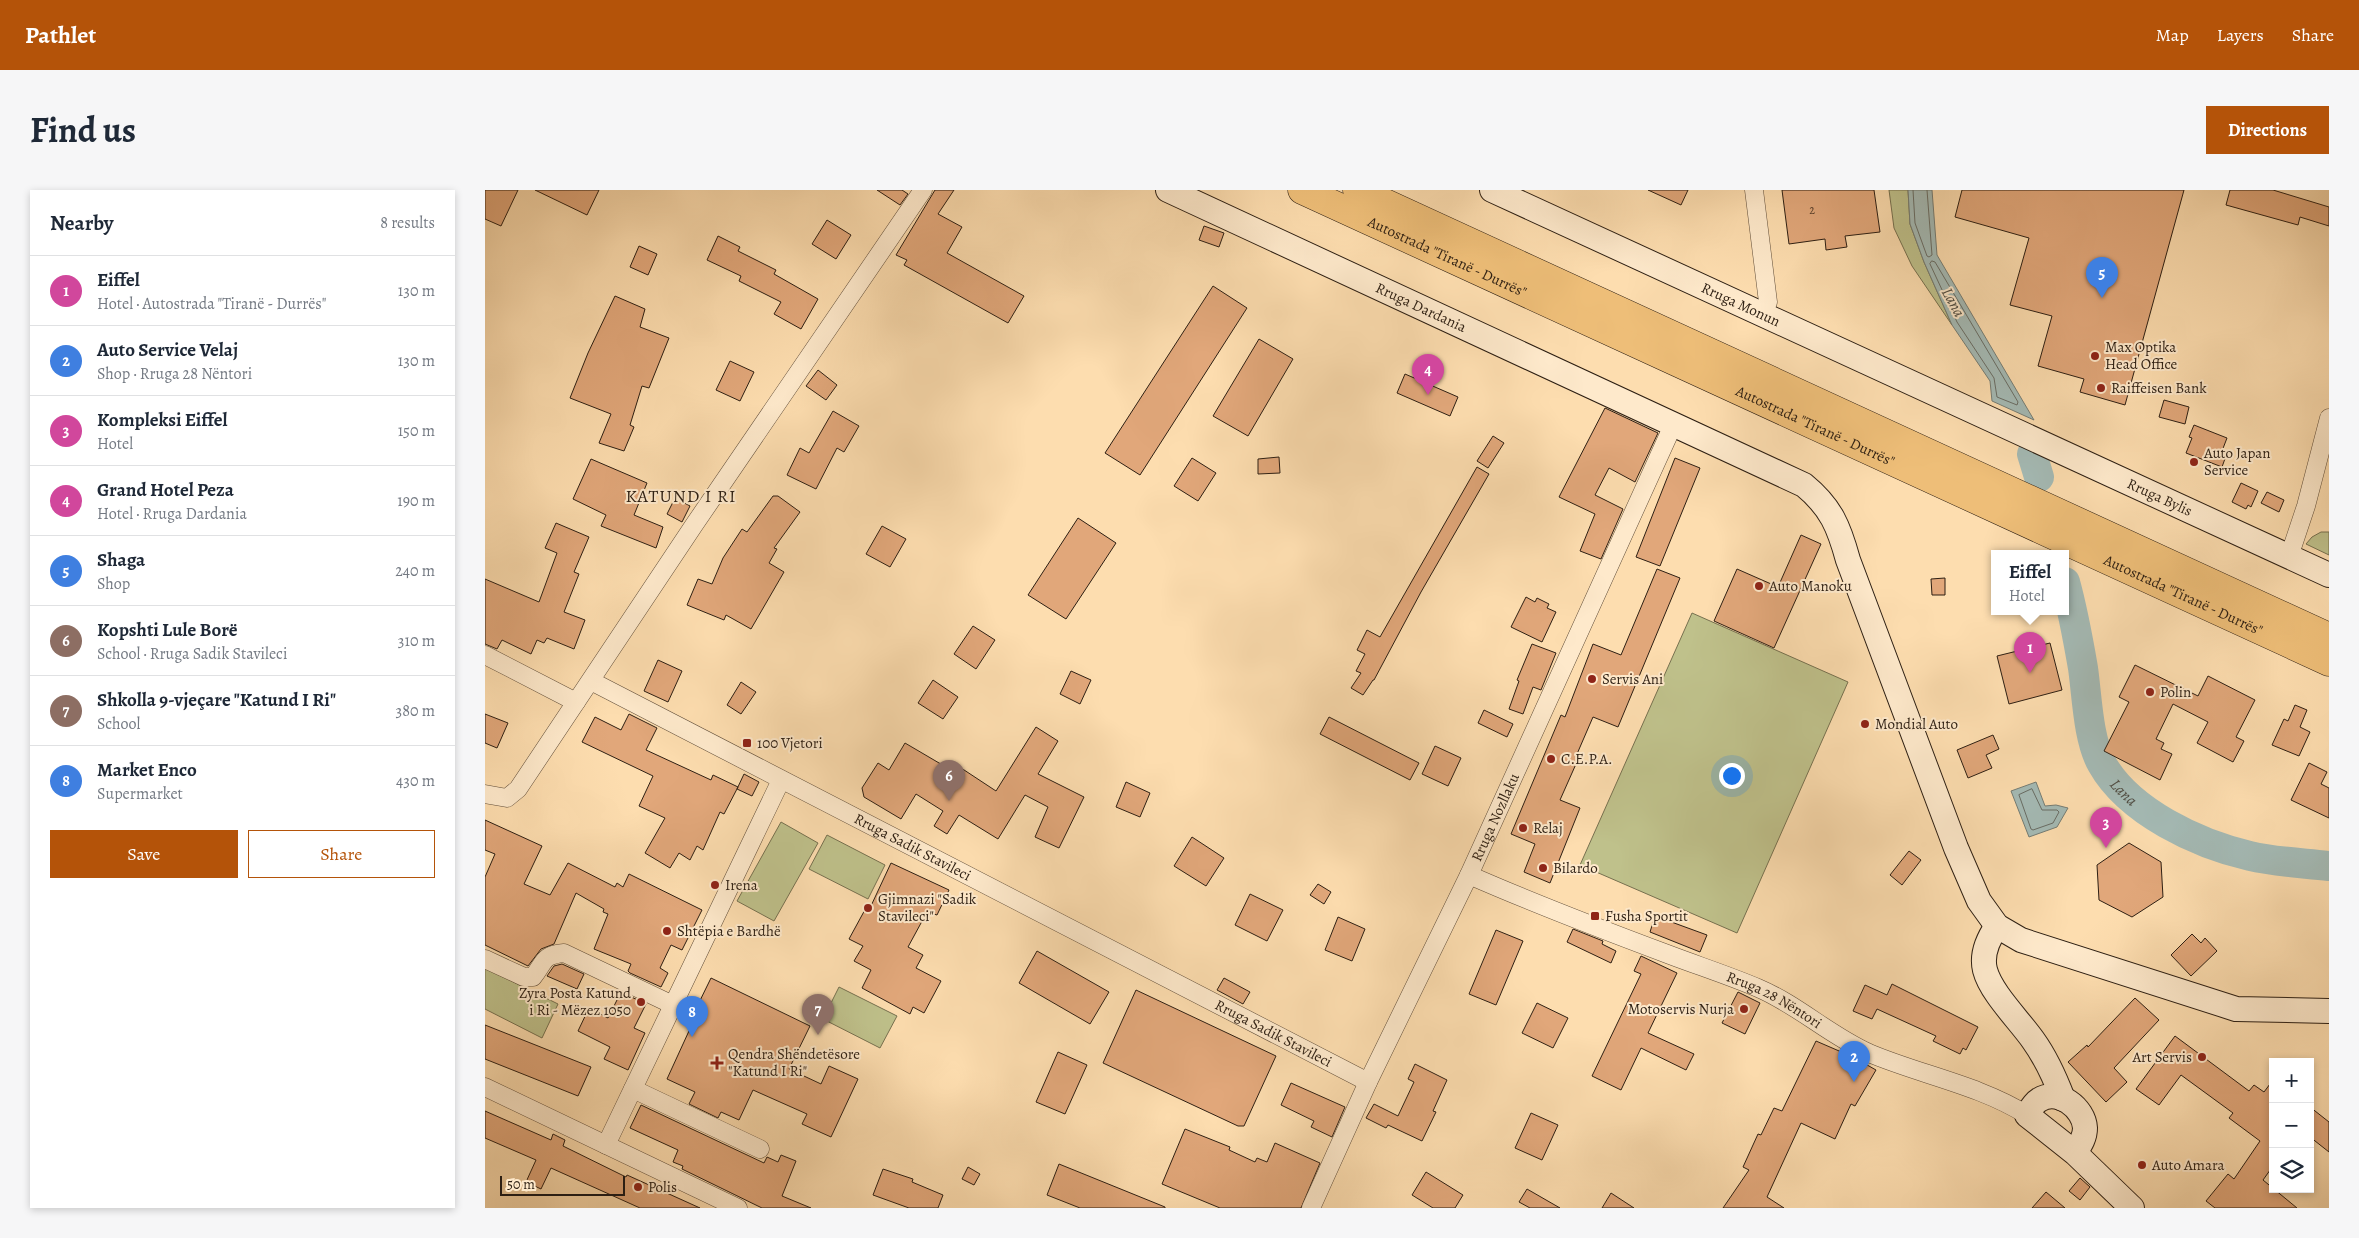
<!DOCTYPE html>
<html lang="en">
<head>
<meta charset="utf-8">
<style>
	:root { --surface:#fff; --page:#f6f6f7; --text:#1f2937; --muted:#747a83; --line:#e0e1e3; --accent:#b45309 }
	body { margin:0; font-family:Alegreya,serif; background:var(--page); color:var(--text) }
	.controls { position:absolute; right:15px; bottom:15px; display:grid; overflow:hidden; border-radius:0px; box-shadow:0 2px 8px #0003 }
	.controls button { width:45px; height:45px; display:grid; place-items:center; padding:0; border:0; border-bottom:1px solid var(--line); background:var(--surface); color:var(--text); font:25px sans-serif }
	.scale { position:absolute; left:15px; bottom:12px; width:125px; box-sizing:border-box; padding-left:5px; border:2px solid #2d1f13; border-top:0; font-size:14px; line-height:18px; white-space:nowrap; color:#2d1f13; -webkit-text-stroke:4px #fee9cb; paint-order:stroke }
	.you { position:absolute; left:1246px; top:585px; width:18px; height:18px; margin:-12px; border:4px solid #fff; border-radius:50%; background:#1a73e8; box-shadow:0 0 0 8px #1a73e833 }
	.badge { display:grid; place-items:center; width:32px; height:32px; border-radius:50%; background:var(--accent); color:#fff; font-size:16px; font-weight:700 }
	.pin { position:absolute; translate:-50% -41px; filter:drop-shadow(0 1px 2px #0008) }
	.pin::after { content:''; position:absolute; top:26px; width:18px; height:15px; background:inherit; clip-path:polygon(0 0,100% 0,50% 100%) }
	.popup { position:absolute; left:1506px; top:360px; width:78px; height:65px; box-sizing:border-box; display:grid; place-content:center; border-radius:0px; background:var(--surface); filter:drop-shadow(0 1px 4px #0005); font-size:16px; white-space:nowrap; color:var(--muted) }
	.popup b { font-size:19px; color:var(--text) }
	.popup::after { content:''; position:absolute; left:50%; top:100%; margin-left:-10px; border:10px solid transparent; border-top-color:var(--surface) }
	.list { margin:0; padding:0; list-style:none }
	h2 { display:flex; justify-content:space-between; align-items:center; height:65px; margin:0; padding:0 20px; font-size:21px }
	h2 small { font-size:16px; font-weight:400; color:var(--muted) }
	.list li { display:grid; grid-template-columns:32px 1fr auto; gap:15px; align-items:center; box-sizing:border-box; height:70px; padding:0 20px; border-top:1px solid var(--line) }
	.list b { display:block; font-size:19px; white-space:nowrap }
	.list p { margin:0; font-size:16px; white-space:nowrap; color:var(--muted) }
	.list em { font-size:16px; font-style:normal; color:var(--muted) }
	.actions { display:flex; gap:10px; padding:15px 20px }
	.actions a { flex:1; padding:11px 0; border:1px solid var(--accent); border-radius:0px; text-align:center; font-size:18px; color:var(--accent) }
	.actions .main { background:var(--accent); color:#fff }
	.icon { flex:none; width:28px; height:28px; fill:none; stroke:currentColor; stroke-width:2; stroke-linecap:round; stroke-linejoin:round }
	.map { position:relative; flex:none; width:1844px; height:1018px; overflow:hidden; border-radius:0px }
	header { display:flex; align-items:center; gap:30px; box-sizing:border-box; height:70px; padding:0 25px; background:var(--accent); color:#fff }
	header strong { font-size:24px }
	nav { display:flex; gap:28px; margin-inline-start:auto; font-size:18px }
	.intro { display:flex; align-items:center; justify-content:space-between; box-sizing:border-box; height:120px; padding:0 30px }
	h1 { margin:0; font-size:35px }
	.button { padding:12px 22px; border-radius:0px; background:var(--accent); color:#fff; font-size:18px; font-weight:700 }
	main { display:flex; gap:30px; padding:0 30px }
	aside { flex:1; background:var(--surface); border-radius:0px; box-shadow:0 2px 8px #0003 }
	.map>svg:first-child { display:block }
	.green { fill:#bfc18b; stroke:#76704f }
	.water { fill:#a4bab5; stroke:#747c74 }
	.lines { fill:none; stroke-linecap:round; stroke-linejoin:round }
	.shore { stroke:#686c64; stroke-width:1 }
	.river { stroke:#a4bab5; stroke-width:30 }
	.building { fill:#e1a77a; stroke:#2d1f13 }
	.street-casing { stroke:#614e3a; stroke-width:19 }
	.secondary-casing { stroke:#2d1f13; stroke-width:26 }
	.highway-casing { stroke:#2d1f13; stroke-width:29 }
	.street { stroke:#fee9cb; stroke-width:18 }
	.secondary { stroke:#fee9cb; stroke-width:24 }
	.highway { stroke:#eebe78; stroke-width:28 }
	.poi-dot { fill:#8f2418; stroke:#fee9cb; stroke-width:2 }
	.labels { text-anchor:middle; stroke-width:4; stroke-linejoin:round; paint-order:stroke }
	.number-label { font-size:12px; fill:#5a412d }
	.street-label { font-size:15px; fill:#2d1f13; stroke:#fee9cb }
	.poi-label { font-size:15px; fill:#2d1f13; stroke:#fee9cb; text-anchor:start }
	.water-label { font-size:16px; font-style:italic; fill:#514e44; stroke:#fee9cb }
	.quarter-label { font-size:18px; letter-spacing:1px; fill:#2d1f13; stroke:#fee9cb }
</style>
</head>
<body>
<header>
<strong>Pathlet</strong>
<nav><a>Map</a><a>Layers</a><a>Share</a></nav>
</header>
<div class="intro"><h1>Find us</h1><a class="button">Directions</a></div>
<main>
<aside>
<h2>Nearby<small>8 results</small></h2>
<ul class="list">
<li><span class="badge" style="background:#d1479c">1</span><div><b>Eiffel</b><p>Hotel · Autostrada &quot;Tiranë - Durrës&quot;</p></div><em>130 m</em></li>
<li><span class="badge" style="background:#3f7fe0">2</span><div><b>Auto Service Velaj</b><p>Shop · Rruga 28 Nëntori</p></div><em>130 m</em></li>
<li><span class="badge" style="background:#d1479c">3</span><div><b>Kompleksi Eiffel</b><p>Hotel</p></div><em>150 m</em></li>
<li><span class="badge" style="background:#d1479c">4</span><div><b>Grand Hotel Peza</b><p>Hotel · Rruga Dardania</p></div><em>190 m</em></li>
<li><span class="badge" style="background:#3f7fe0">5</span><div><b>Shaga</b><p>Shop</p></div><em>240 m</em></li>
<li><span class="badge" style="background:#8d6e63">6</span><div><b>Kopshti Lule Borë</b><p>School · Rruga Sadik Stavileci</p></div><em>310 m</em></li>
<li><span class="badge" style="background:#8d6e63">7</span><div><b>Shkolla 9-vjeçare &quot;Katund I Ri&quot;</b><p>School</p></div><em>380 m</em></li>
<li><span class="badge" style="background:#3f7fe0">8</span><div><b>Market Enco</b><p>Supermarket</p></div><em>430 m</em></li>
</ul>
<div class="actions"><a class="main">Save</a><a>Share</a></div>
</aside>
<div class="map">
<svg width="1844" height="1018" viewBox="0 0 1844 1018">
	<rect width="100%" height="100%" fill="#fdddaf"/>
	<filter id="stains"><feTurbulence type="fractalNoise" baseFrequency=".004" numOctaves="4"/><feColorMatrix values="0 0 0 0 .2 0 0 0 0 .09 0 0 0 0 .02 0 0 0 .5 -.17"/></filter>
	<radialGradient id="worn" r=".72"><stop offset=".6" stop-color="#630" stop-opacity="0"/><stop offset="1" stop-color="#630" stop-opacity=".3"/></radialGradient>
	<path class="green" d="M1404 0H1423L1425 34 1439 72 1467 135 1427 76 1409 38Z
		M1836 342H1844V365L1821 354 1827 347Z
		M1207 423 1363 492 1252 743 1095 675Z
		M296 632 333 653 289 731 252 711Z
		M342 645 400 675 383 709 324 679Z
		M0 778 73 814 57 848 0 819Z
		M354 797 412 826 395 858 338 829Z"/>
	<path class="water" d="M1423 0H1447L1452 65 1549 230 1507 211 1505 191 1467 135 1439 72 1425 34Z
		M1551 592 1560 616 1571 615 1583 618 1572 637 1544 647 1526 601Z"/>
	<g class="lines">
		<path class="shore" d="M1428 0 1430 33 1442 66 1444 67 1447 65 1442 0
			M1447 71 1450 72 1533 212 1532 215 1512 207 1509 188 1472 132 1445 74Z
			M1547 599 1557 620H1572L1574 622 1568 633 1548 640 1546 639 1534 605Z"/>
		<g class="river">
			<path d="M1547 264 1554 287"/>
			<path id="s1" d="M1580 392C1588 421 1593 449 1598 478 1602 506 1603 550 1617 574 1644 622 1713 654 1765 666 1790 672 1818 673 1844 676"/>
		</g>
	</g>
	<path class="building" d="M0 0H33L16 36 0 29Z
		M50 0H114L102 25Z
		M392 0H417L423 4 415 15Z
		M450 0H469L453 24 477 37 462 63 539 106 523 133 419 75 422 70 411 65Z
		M1163 0H1203L1196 15Z
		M1297 0H1389L1395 42 1360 46 1362 57 1341 60 1340 49 1304 54Z
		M1477 0H1699L1640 215 1595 202 1599 189 1553 176 1567 126 1525 115 1544 48 1470 27Z
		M1745 0H1788L1844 17V36L1815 27 1813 35 1741 15Z
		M342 30 366 45 351 69 327 54Z
		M719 36 739 43 734 57 714 50Z
		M233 46 255 57 253 61 291 80 289 84 333 109 316 139 289 124 296 112 254 91 256 86 222 70Z
		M154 56 172 64 163 85 145 77Z
		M728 96 762 118 655 285 620 263Z
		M130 106 160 119 155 137 184 148 164 198 157 196 145 235 149 237 139 261 114 253 126 224 85 208 103 163Z
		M774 149 808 169 763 246 728 226Z
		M245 171 269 182 255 211 231 200Z
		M333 180 352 195 341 210 321 196Z
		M920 184 973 207 965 226 912 203Z
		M1679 210 1704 217 1700 234 1674 227Z
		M1120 218 1173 243 1150 292 1124 278 1110 305 1138 319 1116 369 1095 361 1110 324 1074 307Z
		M348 221 374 236 359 262 352 258 331 299 302 285 315 258 324 263Z
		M1709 235 1742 248 1737 261 1742 263 1737 277 1701 263 1707 248 1704 247Z
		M1008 246 1019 253 1003 278 992 271Z
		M794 267 795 283 773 284V269Z
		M707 268 731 283 713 311 689 296Z
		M1190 268 1215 278 1175 376 1151 367Z
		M106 269 162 293 149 325 178 337 171 358 116 336 121 325 88 309Z
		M992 277 1004 284 936 402 889 490H888L878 505 866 498 876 483 871 481 880 464 872 460 882 440 895 447Z
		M1756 293 1773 301 1766 317 1763 315 1761 319 1747 312Z
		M1782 302 1799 310 1794 322 1776 313Z
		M288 306H293L315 322 289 358 292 359 284 373 299 382 266 439 241 425 239 430 202 415 213 389 227 394 238 368 257 339 262 342Z
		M190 308 205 316 197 332 182 324Z
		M593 328 631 353 581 429 543 405Z
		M71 333 104 347 89 382 94 384 79 422 100 430 89 459 62 448 59 453 52 450 46 464 17 450 12 459 0 454V389L54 412 72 363 60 358Z
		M397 336 421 349 405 377 381 364Z
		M1316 345 1336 354 1289 458 1229 431 1252 379 1293 397Z
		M1172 379 1195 388 1133 537 1108 527 1092 564 1095 565 1075 610 1095 618 1065 693 1039 682 1050 654 1026 644 1076 525 1080 527 1108 454 1136 465Z
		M1460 388V405H1447L1446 389Z
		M1041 407 1050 412 1052 408 1064 414 1062 418 1071 422 1057 452 1026 437Z
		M488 436 510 450 491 479 469 464Z
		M1565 453 1577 500 1524 514 1512 466Z
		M1047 454 1071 463 1056 500 1048 497 1038 524 1024 519 1034 491 1032 490Z
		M173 470 197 481 183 512 159 501Z
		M1650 475 1713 506 1723 486 1770 510 1751 547 1759 551 1748 572 1712 553 1723 532 1688 514 1671 549 1679 553 1676 559 1687 564 1675 590 1619 561 1644 512 1634 507Z
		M586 481 606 490 595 514 575 504Z
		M448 490 473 507 458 529 433 513Z
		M256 492 271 502 256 524 242 515Z
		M1810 515 1822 520 1815 537 1825 542 1814 566 1787 555 1799 529 1803 531Z
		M999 520 1028 534 1022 547 993 533Z
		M0 524 23 533 12 558 0 553Z
		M144 524 172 538 161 560 226 590 228 585 253 597 239 624 235 622 218 660 212 656 205 670 194 663 185 678 160 663 180 628 154 616 168 586 97 552 110 527 136 540Z
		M844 527 934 573 925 590 835 544Z
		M551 537 573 551 553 584 599 607 574 658 550 647 563 617 540 605 513 649 474 625 462 644 449 636 458 621 431 604 416 629 379 607 377 598 393 573 404 580 420 553 466 580 470 574 511 601Z
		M1508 545 1514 559 1501 565 1507 578 1483 588 1472 560Z
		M950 556 976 568 963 596 937 584Z
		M1824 573 1842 582 1836 594 1844 598V628L1806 610Z
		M259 584 274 592 267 606 252 599Z
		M641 592 665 603 655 627 631 617Z
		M0 630 57 656 39 694 65 705 83 673 130 697 132 693 138 697 144 684 217 720 197 760 186 755 175 778 183 783 176 797 145 783 143 781 146 774 109 759 123 724 118 722 119 719 91 703 69 754 56 759 43 776 0 755V687L10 664 0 660Z
		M707 647 739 668 721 696 689 676Z
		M1644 653 1676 672 1678 707 1647 727 1614 710 1612 675Z
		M1424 661 1436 670 1417 695 1405 685Z
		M406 673 464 700 452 725 442 722 423 757 438 765 431 778 456 791 439 823 428 817 425 824 377 798 386 780 369 771 378 756 364 749 382 716 385 718Z
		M833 694 846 702 839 714 825 705Z
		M765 704 798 720 782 751 750 735Z
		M1170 726 1222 745 1215 762 1165 742Z
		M853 727 880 739 867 771 840 760Z
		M1088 739 1118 751 1117 754 1131 761 1126 773 1082 752Z
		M1011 740 1038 751 1011 815 984 804Z
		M1707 744 1716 753 1720 748 1732 761 1706 786 1686 765Z
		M552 761 624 802 605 834 534 793Z
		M1156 766 1192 783 1163 843 1209 864 1201 880 1156 858 1136 900 1107 886 1156 784 1149 781Z
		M77 774 99 784 92 799 62 786 69 776Z
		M226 788 325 836 304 879 336 894 344 876 373 889 346 947 317 934 322 924 268 900 254 930 236 922 233 928 204 914 210 902 182 889 209 830 206 829Z
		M739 788 765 802 758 814 732 800Z
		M1407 794 1493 837 1481 860 1478 858 1475 864 1448 851 1451 846 1392 819 1387 829 1368 821 1380 795 1402 805Z
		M651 800 791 866 759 936H753L618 873Z
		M136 802 161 814 149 838 160 843 143 880 119 869 125 857 93 841 104 818 123 828Z
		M1253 802 1275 813 1260 844 1237 833Z
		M1650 808 1674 830 1629 878 1642 892 1621 912 1583 872 1602 855 1603 857Z
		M1052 813 1083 828 1068 858 1037 843Z
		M0 835 106 877 93 906 0 869Z
		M1690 846 1764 901 1769 895 1779 902 1788 890V976L1778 990 1812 1018H1730L1721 1011 1743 984 1749 989 1775 951 1744 928 1748 923 1696 885 1674 915 1651 899Z
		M1331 851 1368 867 1391 880 1370 916 1366 914 1350 949 1316 933 1282 1007 1299 1018H1238L1264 980 1258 977 1273 944 1276 945 1289 918 1297 921Z
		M573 862 602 875 580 924 551 912Z
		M930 874 962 890 948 921 951 922 937 951 903 935 901 938 881 928 889 914 913 926 929 892 923 889Z
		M806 893 860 917 847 947 826 937 829 931 796 915Z
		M156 915 279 973 282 967 293 972 296 965 311 971 297 1006 326 1018H277L197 979 198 976 188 972 193 960 145 938Z
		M1825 917 1844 932V962L1825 947Z
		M0 921 66 950 68 944 80 950 78 956 141 987 142 985 215 1018H155L66 978 56 999 41 992 51 970 0 948Z
		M1046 923 1073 935 1057 970 1030 958Z
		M700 939 745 957 744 960 770 972 772 968 782 972 790 953 835 973 816 1018H735L677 994Z
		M574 974 680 1017V1018H595L562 1005Z
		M483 977 495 984 489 995 477 989Z
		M398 979 428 989 427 992 458 1005 453 1018H424L388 1005Z
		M941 982 978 1005 970 1018H948L927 1005Z
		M1595 988 1605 997 1595 1010 1584 1001Z
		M1042 999 1075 1018H1045L1034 1012Z
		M1561 1002 1580 1018H1547Z
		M1126 1003 1149 1018H1117Z"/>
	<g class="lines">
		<defs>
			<g id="street">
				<path d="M1269 0 1283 112 1278 125"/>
				<path d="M1804 367 1821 316 1844 228"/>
				<path d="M0 465 91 512"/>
				<path id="s2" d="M106 491 883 892"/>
				<path d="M0 604 22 608 33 599 209 335 438 0"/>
				<path id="s3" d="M984 685C1050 714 1118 740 1185 765 1214 776 1245 786 1273 798 1313 815 1344 845 1384 863 1436 885 1494 895 1542 925"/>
				<path d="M0 769 39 787H48C60 772 57 765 79 763L188 815"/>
				<path d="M0 897 253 1018"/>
				<path d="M148 899 275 959"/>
				<path d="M121 955 296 590"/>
				<path id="s4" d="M826 1018 883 892 984 685 1189 233"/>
			</g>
			<g id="secondary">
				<path id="s5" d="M683 0 1319 295C1346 317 1354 337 1363 370L1471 658 1494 711 1512 736 1536 750 1751 819 1844 821"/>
				<path id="s6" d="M1007 0 1844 385"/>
				<path d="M1512 736C1503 749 1496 764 1500 780 1506 803 1534 830 1548 850 1561 868 1570 888 1578 909"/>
				<path d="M1590 963C1595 955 1600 948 1600 938 1599 918 1573 898 1554 910 1549 913 1545 920 1542 925L1590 963 1647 1018"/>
			</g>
			<g id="highway">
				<path id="s7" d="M817 0 1844 472"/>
				<path d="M872 0 1844 447"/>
			</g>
		</defs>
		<use href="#street" class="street-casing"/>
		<use href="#secondary" class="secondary-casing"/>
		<use href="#highway" class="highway-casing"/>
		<use href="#street" class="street"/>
		<use href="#secondary" class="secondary"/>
		<use href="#highway" class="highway"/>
	</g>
	<g class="poi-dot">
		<circle cx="1610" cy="166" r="5"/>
		<circle cx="1616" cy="198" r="5"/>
		<circle cx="1709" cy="272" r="5"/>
		<circle cx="1274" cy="396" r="5"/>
		<circle cx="1107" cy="489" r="5"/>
		<circle cx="1665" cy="502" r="5"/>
		<circle cx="1380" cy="534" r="5"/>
		<rect x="257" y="548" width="10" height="10" rx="2.5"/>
		<circle cx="1066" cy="569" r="5"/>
		<circle cx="1038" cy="638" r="5"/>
		<circle cx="1058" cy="678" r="5"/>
		<circle cx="230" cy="695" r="5"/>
		<circle cx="383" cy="718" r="5"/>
		<rect x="1105" y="721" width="10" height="10" rx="2.5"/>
		<circle cx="182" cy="741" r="5"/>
		<circle cx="156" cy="812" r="5"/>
		<circle cx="1259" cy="819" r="5"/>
		<circle cx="1717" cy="867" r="5"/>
		<path d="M229.5 865.5h5v5h5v5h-5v5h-5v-5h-5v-5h5z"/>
		<circle cx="1657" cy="975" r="5"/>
		<circle cx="153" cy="997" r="5"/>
	</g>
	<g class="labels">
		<g class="number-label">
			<text x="1327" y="24">2</text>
		</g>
		<g class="street-label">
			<text dy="5" stroke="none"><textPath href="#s7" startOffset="160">Autostrada "Tiranë - Durrës"</textPath></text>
			<text dy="5" stroke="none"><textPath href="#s6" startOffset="274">Rruga Monun</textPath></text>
			<text dy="5" stroke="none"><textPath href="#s5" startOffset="279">Rruga Dardania</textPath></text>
			<text dy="5" stroke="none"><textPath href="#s7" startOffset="565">Autostrada "Tiranë - Durrës"</textPath></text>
			<text dy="5" stroke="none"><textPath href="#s6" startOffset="735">Rruga Bylis</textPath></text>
			<text dy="5" stroke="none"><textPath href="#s7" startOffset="970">Autostrada "Tiranë - Durrës"</textPath></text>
			<text dy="5" stroke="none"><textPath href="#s4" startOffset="432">Rruga Nozllaku</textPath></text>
			<text dy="5" stroke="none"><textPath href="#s2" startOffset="362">Rruga Sadik Stavileci</textPath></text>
			<text dy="5" stroke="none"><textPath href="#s3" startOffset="330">Rruga 28 Nëntori</textPath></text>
			<text dy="5" stroke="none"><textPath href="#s2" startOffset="768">Rruga Sadik Stavileci</textPath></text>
		</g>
		<g class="poi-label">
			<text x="1620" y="162">Max Optika<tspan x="1620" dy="17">Head Office</tspan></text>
			<text x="1626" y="203">Raiffeisen Bank</text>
			<text x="1719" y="268">Auto Japan<tspan x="1719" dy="17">Service</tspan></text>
			<text x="1284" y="401">Auto Manoku</text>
			<text x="1117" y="494">Servis Ani</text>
			<text x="1675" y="507">Polin</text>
			<text x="1390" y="539">Mondial Auto</text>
			<text x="272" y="558">100 Vjetori</text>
			<text x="1076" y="574">C.E.P.A.</text>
			<text x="1048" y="643">Relaj</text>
			<text x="1068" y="683">Bilardo</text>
			<text x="240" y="700">Irena</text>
			<text x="393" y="714">Gjimnazi "Sadik<tspan x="393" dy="17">Stavileci"</tspan></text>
			<text x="1120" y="731">Fusha Sportit</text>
			<text x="192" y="746">Shtëpia e Bardhë</text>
			<text x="146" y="808" text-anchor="end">Zyra Posta Katund<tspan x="146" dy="17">i Ri - Mëzez 1050</tspan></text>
			<text x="1249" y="824" text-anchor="end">Motoservis Nurja</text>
			<text x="243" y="869">Qendra Shëndetësore<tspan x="243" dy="17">"Katund I Ri"</tspan></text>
			<text x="1707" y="872" text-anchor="end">Art Servis</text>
			<text x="1667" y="980">Auto Amara</text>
			<text x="163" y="1002">Polis</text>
		</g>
		<g class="water-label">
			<text transform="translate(1469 112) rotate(61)" y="6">Lana</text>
			<text dy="6" stroke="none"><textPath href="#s1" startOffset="222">Lana</textPath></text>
		</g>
		<g class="quarter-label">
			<text x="196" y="312">KATUND I RI</text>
		</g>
	</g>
	<rect width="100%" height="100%" filter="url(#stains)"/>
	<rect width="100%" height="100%" fill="url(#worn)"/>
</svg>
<div class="controls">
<button>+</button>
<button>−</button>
<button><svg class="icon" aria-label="layers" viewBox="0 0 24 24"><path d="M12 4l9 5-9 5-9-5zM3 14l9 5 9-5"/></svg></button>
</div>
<div class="scale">50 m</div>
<div class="you"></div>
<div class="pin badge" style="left:1545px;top:483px;background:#d1479c">1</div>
<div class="popup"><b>Eiffel</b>Hotel</div>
<div class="pin badge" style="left:1369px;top:892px;background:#3f7fe0">2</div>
<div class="pin badge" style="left:1621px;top:658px;background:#d1479c">3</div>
<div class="pin badge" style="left:943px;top:205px;background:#d1479c">4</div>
<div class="pin badge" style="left:1617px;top:108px;background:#3f7fe0">5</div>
<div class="pin badge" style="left:464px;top:611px;background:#8d6e63">6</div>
<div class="pin badge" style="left:333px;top:845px;background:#8d6e63">7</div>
<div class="pin badge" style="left:207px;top:847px;background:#3f7fe0">8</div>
</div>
</main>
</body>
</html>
